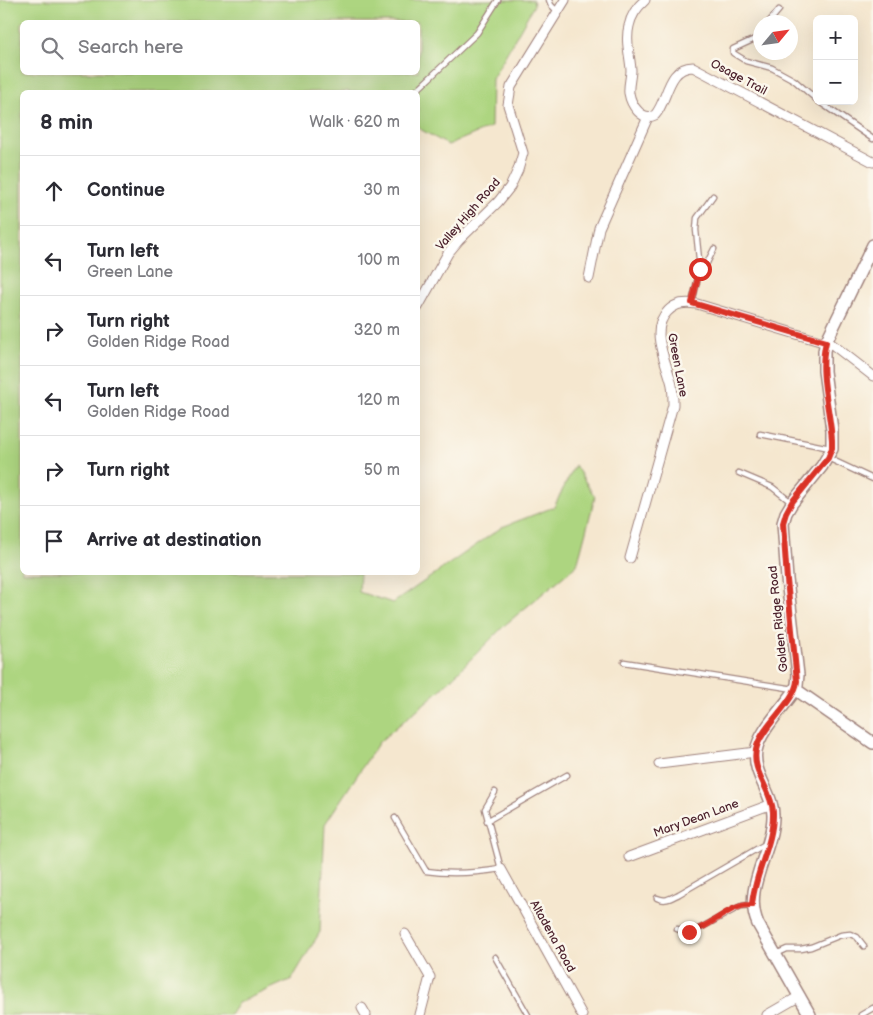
<!DOCTYPE html>
<html lang="en">
<head>
<meta charset="utf-8">
<style>
	:root { --surface:#fff; --page:#f2f2f3; --text:#2b2b33; --muted:#7c7c81; --line:#e1e1e2 }
	body { margin:0; font-family:"Balsamiq Sans",sans-serif; background:var(--page); color:var(--text) }
	.controls { position:absolute; right:15px; top:15px; display:grid; overflow:hidden; border-radius:8px; box-shadow:0 5px 20px #0002 }
	.controls button { width:45px; height:45px; display:grid; place-items:center; padding:0; border:0; border-bottom:1px solid var(--line); background:var(--surface); color:var(--text); font:25px sans-serif }
	.compass { position:absolute; left:753px; top:15px; width:45px; height:45px; border-radius:50%; background:var(--surface); box-shadow:0 5px 20px #0002; rotate:61deg }
	.stop { position:absolute; width:15px; height:15px; margin:-11px; border:4px solid #d93025; border-radius:50%; background:#fff }
	.stop.end { background:#d93025; border-color:#fff; box-shadow:0 1px 5px #0008 }
	.list { margin:0; padding:0; list-style:none }
	h2 { display:flex; justify-content:space-between; align-items:center; height:65px; margin:0; padding:0 20px; font-size:21px }
	h2 small { font-size:16px; font-weight:400; color:var(--muted) }
	.list li { display:grid; grid-template-columns:32px 1fr auto; gap:15px; align-items:center; box-sizing:border-box; height:70px; padding:0 20px; border-top:1px solid var(--line) }
	.list b { display:block; font-size:19px; white-space:nowrap }
	.list p { margin:0; font-size:16px; white-space:nowrap; color:var(--muted) }
	.list em { font-size:16px; font-style:normal; color:var(--muted) }
	.icon { flex:none; width:28px; height:28px; fill:none; stroke:currentColor; stroke-width:2; stroke-linecap:round; stroke-linejoin:round }
	.map { position:relative; flex:none; width:873px; height:1015px; overflow:hidden }
	.search { position:absolute; background:var(--surface); box-shadow:0 5px 20px #0002; left:20px; top:20px; width:400px; height:55px; display:flex; align-items:center; gap:12px; box-sizing:border-box; padding:0 18px; border-radius:8px; color:var(--muted); font-size:19px }
	.panel { position:absolute; background:var(--surface); box-shadow:0 5px 20px #0002; left:20px; top:90px; width:400px; height:485px; border-radius:8px }
	.map>svg:first-child { display:block }
	.green { fill:#add580; stroke:#7c7a56; fill-rule:evenodd }
	.lines { fill:none; stroke-linecap:round; stroke-linejoin:round }
	.service-casing { stroke:#a0837d; stroke-width:7 }
	.minor-casing { stroke:#a0837d; stroke-width:11 }
	.tertiary-casing { stroke:#a0837d; stroke-width:14 }
	.service { stroke:#fff; stroke-width:4.5 }
	.minor { stroke:#fff; stroke-width:9 }
	.tertiary { stroke:#fff; stroke-width:11 }
	.route { stroke:#d93025; stroke-width:6 }
	.labels { text-anchor:middle; stroke-width:5; stroke-linejoin:round; paint-order:stroke }
	.street-label { font-size:12px; fill:#4a1f2b; stroke:#fbf7ec }
</style>
</head>
<body>
<div class="map">
<svg width="873" height="1015" viewBox="0 0 873 1015">
	<rect width="100%" height="100%" fill="#fbf7ec"/>
	<filter id="ink" filterUnits="userSpaceOnUse"><feTurbulence type="fractalNoise" baseFrequency=".02" numOctaves="2"/><feDisplacementMap in="SourceGraphic" scale="10" xChannelSelector="R" yChannelSelector="G"/><feConvolveMatrix kernelMatrix="1 2 1 2 8 2 1 2 1" color-interpolation-filters="sRGB"/></filter>
	<filter id="wash" filterUnits="userSpaceOnUse"><feTurbulence type="fractalNoise" baseFrequency=".0096" numOctaves="4" result="noise"/><feDisplacementMap in="SourceGraphic" scale="20" xChannelSelector="R" yChannelSelector="G"/><feGaussianBlur stdDeviation="1.12" result="paint"/><feColorMatrix in="noise" values="0 0 0 0 0 0 0 0 0 0 0 0 0 0 0 0 0 1.4 0 .05"/><feComposite in="paint" operator="in"/></filter>
	<g filter="url(#wash)">
		<rect width="100%" height="100%" fill="#f5e7cf"/>
		<path class="green" d="M0 0H533L534 5 492 79 491 127 448 145 418 128V92H350L347 91 345 92H22V572L360 573 359 592 393 603 502 527 554 507 575 465 595 497 577 565 506 624 439 691 379 742 325 824 320 932 292 979 238 1003 230 1015H0ZM22 22H418V72H22Z"/>
	</g>
	<g filter="url(#ink)">
		<g class="lines">
			<defs>
				<path id="service" d="M549 0 551 5 558 12
					M769 22 779 10
					M760 34 757 38 733 49V53L746 61 772 68 794 80 817 100
					M415 92 477 33 498 0
					M818 101 873 139
					M700 269 706 265 714 249
					M692 303 700 269 696 230 697 218 713 196
					M760 434 830 448
					M828 458 873 479
					M739 473 772 487 791 502
					M624 662 794 689
					M395 818 426 871C452 875 476 873 501 869L485 809 495 792
					M487 821 567 775
					M657 898C666 902 671 898 679 894L767 843
					M677 929 689 932 695 931 741 906 752 905
					M776 954 787 949H801L811 947 841 935 850 934 857 937 864 946
					M495 957 528 1015
					M861 1015 873 1008"/>
				<path id="minor" d="M645 0C637 7 631 16 629 26 625 41 630 55 631 70 631 77 628 86 629 93 631 105 642 122 655 115 668 101 667 67 693 67L873 162
					M589 278 599 228 648 117
					M418 307 448 253 459 240 498 202 510 187 518 170 523 153 508 105 511 87 565 0
					M630 558 673 405C673 398 673 392 672 385 667 362 648 330 668 311 676 303 685 302 697 304L833 345 873 376
					M659 764 756 752
					M629 857 772 804
					M501 869 582 1015
					M405 934 430 977 420 1015
					M362 1008 366 1015
					M767 1015 800 996"/>
				<path id="tertiary" d="M795 689 873 743
					M810 1015 758 924C742 888 772 854 773 817 774 794 752 774 756 751 759 732 782 709 793 693L797 685 798 675 787 579 783 523 786 513 792 503 822 466 832 449V430L824 371V351L826 342 873 245"/>
			</defs>
			<use href="#service" class="service-casing"/>
			<use href="#minor" class="minor-casing"/>
			<use href="#tertiary" class="tertiary-casing"/>
			<use href="#service" class="service"/>
			<use href="#minor" class="minor"/>
			<use href="#tertiary" class="tertiary"/>
		</g>
	</g>
	<g class="lines" filter="url(#ink)">
		<path class="route" d="M689 932C712 928 729 903 752 905 754 874 774 844 773 812 772 789 749 770 757 746 764 724 795 702 797 681L787 580 783 523 786 513 792 502 828 458 832 448V440C830 409 818 373 826 342L692 303 700 269"/>
	</g>
	<g class="labels">
		<g class="street-label">
			<text transform="translate(739 77) rotate(28)" y="4">Osage Trail</text>
			<text transform="translate(468 214) rotate(-49)" y="4">Valley High Road</text>
			<text transform="translate(678 365) rotate(79)" y="4">Green Lane</text>
			<text transform="translate(778 619) rotate(-96)" y="4">Golden Ridge Road</text>
			<text transform="translate(696 818) rotate(-20)" y="4">Mary Dean Lane</text>
			<text transform="translate(553 936) rotate(61)" y="4">Altadena Road</text>
		</g>
	</g>
</svg>
<div class="controls">
<button>+</button>
<button>−</button>
</div>
<svg class="compass" viewBox="-18 -18 36 36"><path d="M0-13l5 13h-10z" fill="#e53935"/><path d="M0 13l5-13h-10z" fill="#7c7c81"/></svg>
<div class="stop" style="left:700px;top:269px"></div>
<div class="stop end" style="left:689px;top:932px"></div>
<div class="search"><svg class="icon" aria-label="search" viewBox="0 0 24 24"><circle cx="10" cy="10" r="6"/><path d="M15 15l6 6"/></svg>Search here</div>
<section class="panel">
<h2>8 min<small>Walk · 620 m</small></h2>
<ul class="list">
<li><svg class="icon" aria-label="ahead" viewBox="0 0 24 24"><path d="M12 20V5M6 11l6-6 6 6"/></svg><div><b>Continue</b></div><em>30 m</em></li>
<li><svg class="icon" aria-label="left" viewBox="0 0 24 24"><path d="M17 20v-9H6M10 6l-5 5 5 5"/></svg><div><b>Turn left</b><p>Green Lane</p></div><em>100 m</em></li>
<li><svg class="icon" aria-label="right" viewBox="0 0 24 24"><path d="M7 20v-9h11M14 6l5 5-5 5"/></svg><div><b>Turn right</b><p>Golden Ridge Road</p></div><em>320 m</em></li>
<li><svg class="icon" aria-label="left" viewBox="0 0 24 24"><path d="M17 20v-9H6M10 6l-5 5 5 5"/></svg><div><b>Turn left</b><p>Golden Ridge Road</p></div><em>120 m</em></li>
<li><svg class="icon" aria-label="right" viewBox="0 0 24 24"><path d="M7 20v-9h11M14 6l5 5-5 5"/></svg><div><b>Turn right</b></div><em>50 m</em></li>
<li><svg class="icon" aria-label="arrive" viewBox="0 0 24 24"><path d="M6 21V4h12l-3 4 3 4H6"/></svg><div><b>Arrive at destination</b></div></li>
</ul>
</section>
</div>
</body>
</html>
